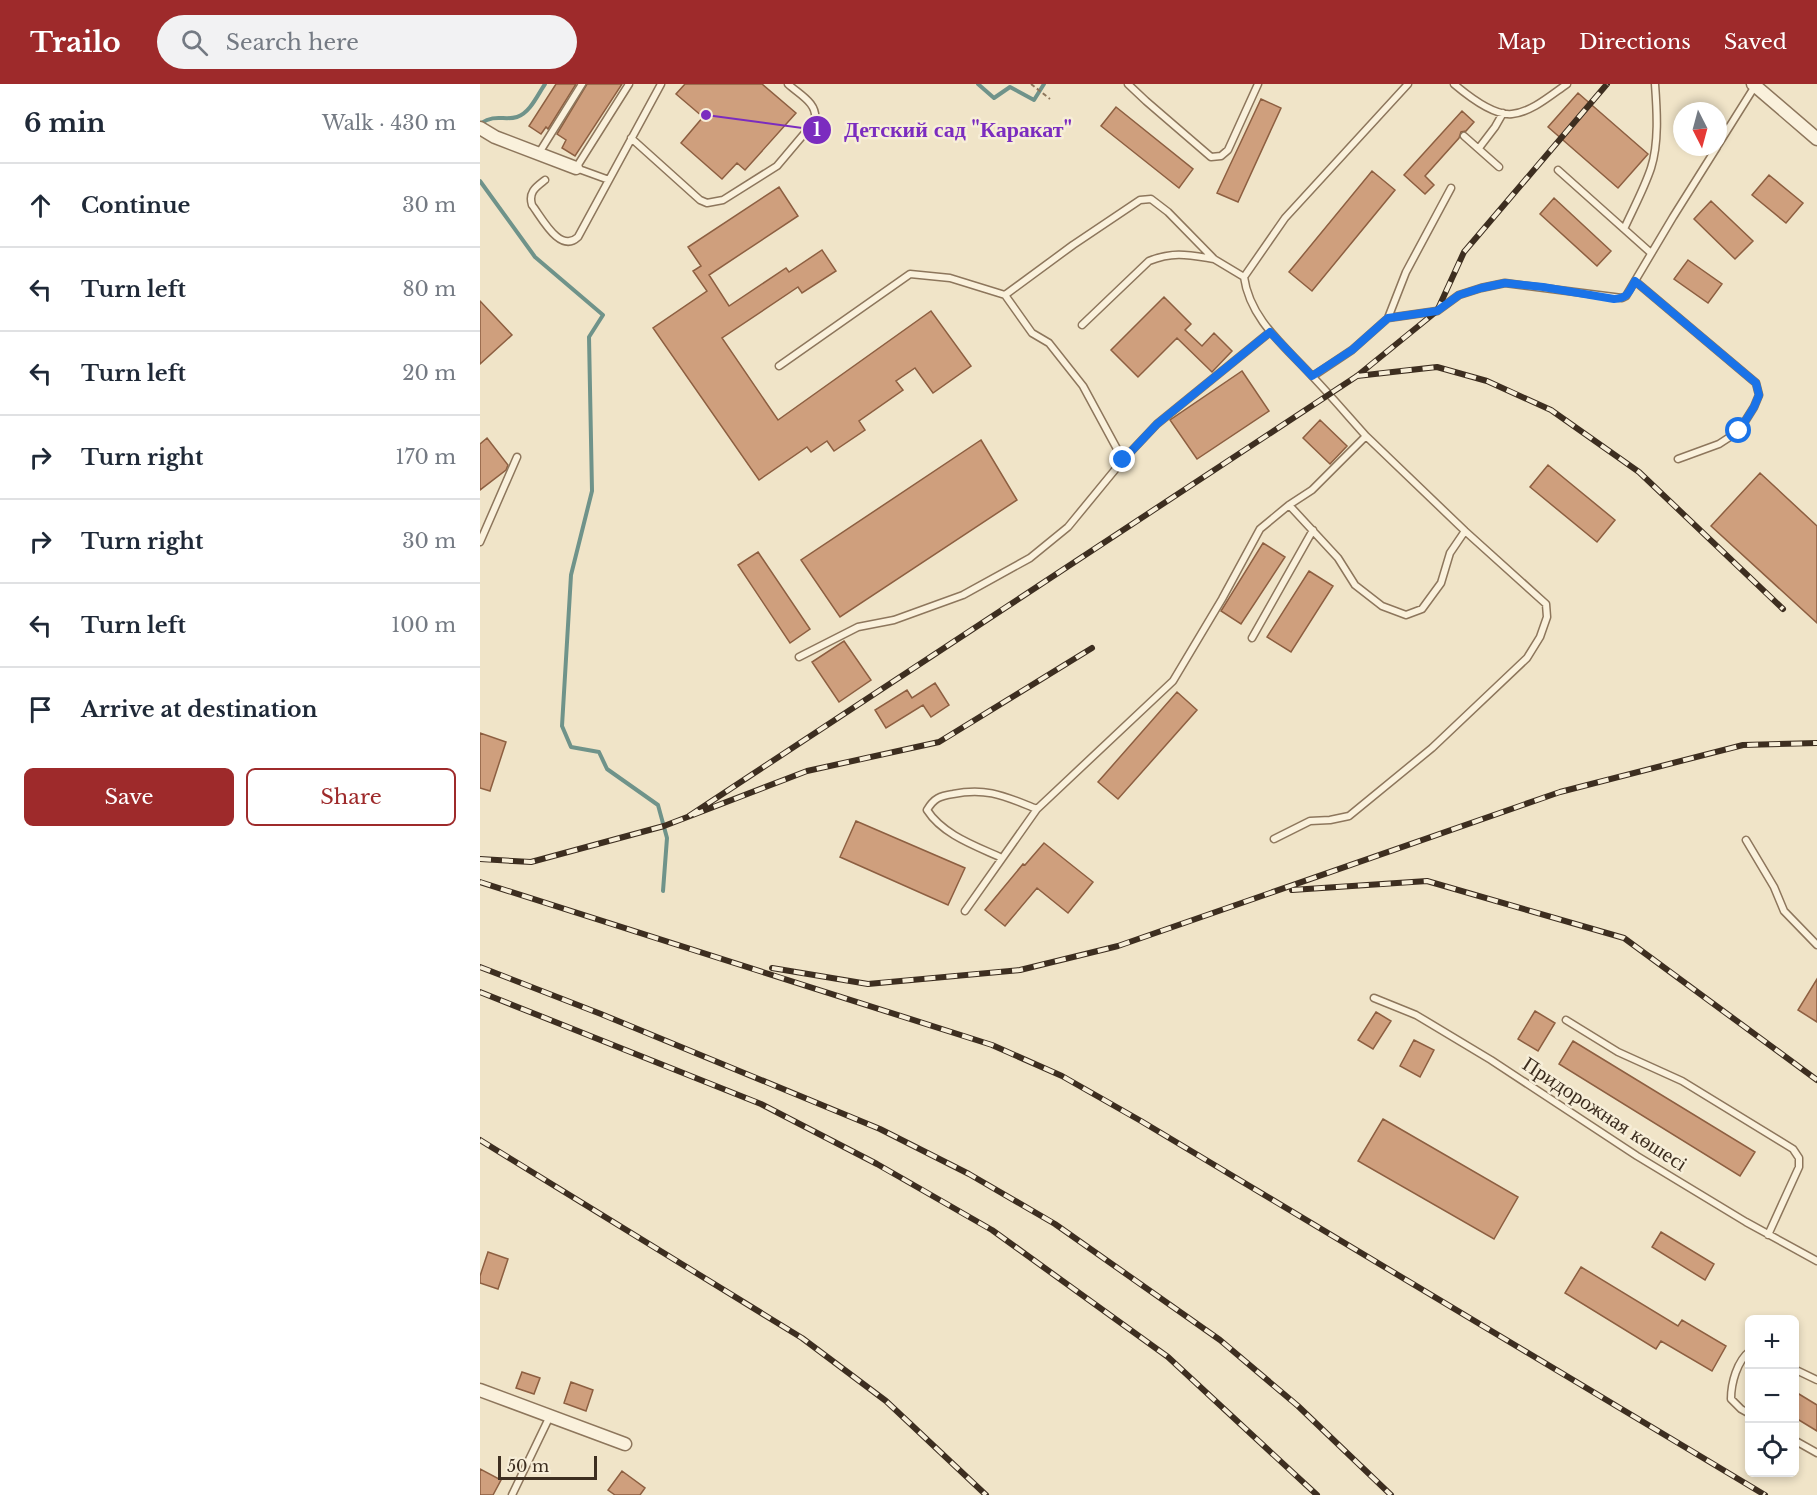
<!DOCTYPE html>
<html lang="en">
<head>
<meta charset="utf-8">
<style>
	:root { --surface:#fff; --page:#f2f2f3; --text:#1f2937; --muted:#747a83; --line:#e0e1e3; --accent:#9e2a2b }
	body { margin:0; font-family:"Libre Baskerville",serif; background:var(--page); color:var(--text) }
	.controls { position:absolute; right:18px; bottom:18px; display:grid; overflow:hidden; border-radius:9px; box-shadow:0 3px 9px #0003 }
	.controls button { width:54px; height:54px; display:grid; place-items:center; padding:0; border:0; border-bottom:2px solid var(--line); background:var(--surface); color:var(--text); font:30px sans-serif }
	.compass { position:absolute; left:1193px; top:18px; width:54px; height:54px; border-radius:50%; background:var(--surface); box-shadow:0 3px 9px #0003; rotate:174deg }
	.scale { position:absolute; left:18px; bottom:15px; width:99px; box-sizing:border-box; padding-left:6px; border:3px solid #3d2e20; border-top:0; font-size:16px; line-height:21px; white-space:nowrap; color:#3d2e20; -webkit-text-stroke:4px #f7eed8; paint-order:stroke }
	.stop { position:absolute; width:18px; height:18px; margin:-14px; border:4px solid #1a73e8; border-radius:50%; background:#fff }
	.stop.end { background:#1a73e8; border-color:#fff; box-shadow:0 2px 6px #0008 }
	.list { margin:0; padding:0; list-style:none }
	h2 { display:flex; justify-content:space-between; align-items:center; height:78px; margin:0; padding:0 24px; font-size:26px }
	h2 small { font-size:20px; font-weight:400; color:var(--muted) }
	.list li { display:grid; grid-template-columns:39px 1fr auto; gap:18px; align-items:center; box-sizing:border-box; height:84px; padding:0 24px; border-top:2px solid var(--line) }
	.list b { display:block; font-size:22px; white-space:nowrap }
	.list em { font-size:20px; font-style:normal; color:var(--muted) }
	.actions { display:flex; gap:12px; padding:18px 24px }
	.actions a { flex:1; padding:14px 0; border:2px solid var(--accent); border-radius:9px; text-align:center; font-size:21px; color:var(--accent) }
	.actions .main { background:var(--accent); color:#fff }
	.icon { flex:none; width:33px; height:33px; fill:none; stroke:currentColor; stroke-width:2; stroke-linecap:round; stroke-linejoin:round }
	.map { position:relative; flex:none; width:1337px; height:1411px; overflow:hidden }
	header { display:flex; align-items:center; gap:36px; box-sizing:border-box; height:84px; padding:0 30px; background:var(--accent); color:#fff }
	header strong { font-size:28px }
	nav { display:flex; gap:33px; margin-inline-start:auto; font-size:21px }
	.search { width:420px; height:54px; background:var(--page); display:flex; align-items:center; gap:15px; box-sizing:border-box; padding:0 21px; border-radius:33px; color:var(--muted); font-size:22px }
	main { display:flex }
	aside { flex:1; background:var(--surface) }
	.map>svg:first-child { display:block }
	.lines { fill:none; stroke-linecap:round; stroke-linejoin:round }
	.stream { stroke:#6f938a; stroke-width:4 }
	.building { fill:#cf9f7d; stroke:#8d5f41; stroke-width:1.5 }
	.service-casing { stroke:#8d765c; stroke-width:9 }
	.minor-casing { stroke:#8d765c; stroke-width:15 }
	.path { stroke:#8d765c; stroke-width:2; stroke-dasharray:4.5 3; stroke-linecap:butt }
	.service { stroke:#faf1dc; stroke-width:6 }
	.minor { stroke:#faf1dc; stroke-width:12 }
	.rail-casing { stroke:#3d2e20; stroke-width:6 }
	.rail { stroke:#f7eed8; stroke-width:4; stroke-dasharray:11; stroke-linecap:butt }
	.route { stroke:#1a73e8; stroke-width:8 }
	.labels { text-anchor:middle; stroke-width:5; stroke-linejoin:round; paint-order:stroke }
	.street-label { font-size:21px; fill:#3d2e20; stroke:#f7eed8 }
	.leader { fill:none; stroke:#7b2cbf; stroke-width:2 }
	.callout-dot { fill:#7b2cbf; stroke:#f7eed8; stroke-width:2 }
	.mark-label { font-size:18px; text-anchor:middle; font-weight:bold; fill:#fff }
	.callout-label { font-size:22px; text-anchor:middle; font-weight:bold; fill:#7b2cbf; stroke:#f7eed8; stroke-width:5; stroke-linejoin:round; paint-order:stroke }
</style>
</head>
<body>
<header>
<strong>Trailo</strong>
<div class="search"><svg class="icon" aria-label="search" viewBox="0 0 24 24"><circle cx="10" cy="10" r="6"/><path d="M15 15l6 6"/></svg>Search here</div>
<nav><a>Map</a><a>Directions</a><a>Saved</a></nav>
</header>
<main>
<aside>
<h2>6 min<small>Walk · 430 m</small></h2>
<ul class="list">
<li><svg class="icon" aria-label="ahead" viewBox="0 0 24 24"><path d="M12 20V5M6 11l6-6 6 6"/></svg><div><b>Continue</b></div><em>30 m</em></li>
<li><svg class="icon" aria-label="left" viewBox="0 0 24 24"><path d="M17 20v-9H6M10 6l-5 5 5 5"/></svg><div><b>Turn left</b></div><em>80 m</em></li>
<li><svg class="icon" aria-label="left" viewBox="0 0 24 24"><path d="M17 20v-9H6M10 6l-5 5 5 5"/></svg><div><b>Turn left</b></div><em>20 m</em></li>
<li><svg class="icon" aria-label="right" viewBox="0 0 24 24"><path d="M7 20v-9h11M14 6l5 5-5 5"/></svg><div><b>Turn right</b></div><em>170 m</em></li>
<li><svg class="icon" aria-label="right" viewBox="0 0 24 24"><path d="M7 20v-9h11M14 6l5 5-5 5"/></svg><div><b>Turn right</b></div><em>30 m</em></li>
<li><svg class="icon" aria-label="left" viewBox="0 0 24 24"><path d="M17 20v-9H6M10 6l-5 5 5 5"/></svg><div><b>Turn left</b></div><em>100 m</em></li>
<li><svg class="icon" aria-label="arrive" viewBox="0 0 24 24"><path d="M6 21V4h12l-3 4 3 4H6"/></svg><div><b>Arrive at destination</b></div></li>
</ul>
<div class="actions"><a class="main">Save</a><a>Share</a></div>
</aside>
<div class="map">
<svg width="1337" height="1411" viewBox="0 0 1337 1411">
	<rect width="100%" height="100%" fill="#f0e4c8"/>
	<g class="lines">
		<path class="stream" d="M498 0 514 14 530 3 554 16 564 0
			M0 40C16 29 23 37 37 33 50 29 58 10 65 0
			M0 97 55 173 123 231 109 253 112 407 91 491 82 642 91 663 119 668 127 685 178 721 187 754 183 807"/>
	</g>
	<path class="building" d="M76 0H96L68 45 66 43 61 50 49 42Z
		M107 0H142L95 72 82 64 86 56 77 50Z
		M205 0H282L316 29 265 86 257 79 242 95 201 59 223 33 196 10Z
		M1098 9 1168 70 1138 104 1068 43Z
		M781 15 801 24 758 118 737 109Z
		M636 23 713 85 699 104 621 42Z
		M982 27 994 38 986 47 981 48 979 54 945 92 954 101 945 110 924 91Z
		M892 87 915 106 832 207 809 188Z
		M1289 91 1323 119 1306 139 1272 111Z
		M299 103 318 132 229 191 249 222 306 184 309 188 342 166 356 187 322 209 318 203 242 254 298 336 451 227 491 282 453 309 435 284 416 297 423 306 379 337 385 346 354 367 347 357 331 368 327 363 279 396 173 244 227 207 213 187 221 182 208 163Z
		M1074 114 1131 167 1117 182 1060 130Z
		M1231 117 1273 157 1255 175 1214 135Z
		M1208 176 1242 200 1228 219 1194 195Z
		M684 213 711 240 705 246 722 262 734 249 752 267 732 288 697 254 658 293 631 266Z
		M0 217 32 251 0 280Z
		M762 287 789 327 717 375 690 336Z
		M840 336 867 362 850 380 823 354Z
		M7 354 28 381 26 386 0 406V360Z
		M501 356 537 416 360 533 321 476Z
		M1068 381 1135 436 1117 458 1050 403Z
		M1280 389 1337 442V539L1231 442Z
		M783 459 805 473 761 540 741 527Z
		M278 468 330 545 310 559 258 481Z
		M829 487 853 502 811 568 787 553Z
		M364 557 391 596 359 618 332 578Z
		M455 599 469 621 451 633 443 621 406 644 395 626 427 606 432 614Z
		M697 608 717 626 638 715 618 698Z
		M0 649 26 658 10 707 0 704Z
		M376 737 485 784 468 821 360 773Z
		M564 759 613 798 588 829 557 804 525 842 505 826 543 780 545 781Z
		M1337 895V938L1318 926Z
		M1055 927 1075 939 1058 967 1038 955Z
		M896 928 911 937 893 965 878 956Z
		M934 956 954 966 940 993 920 982Z
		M1093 957 1275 1068 1260 1092 1079 980Z
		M903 1035 1038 1113 1014 1155 878 1077Z
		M1181 1148 1234 1180 1225 1196 1172 1163Z
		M8 1168 28 1175 18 1205 0 1199V1192Z
		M1101 1183 1198 1242 1202 1236 1246 1262 1232 1287 1181 1257 1176 1265 1085 1209Z
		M42 1288 60 1294 54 1310 36 1304Z
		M91 1298 113 1306 106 1327 84 1319Z
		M1314 1307 1337 1321V1347L1314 1333Z
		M0 1385 21 1396 13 1411H0Z
		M142 1387 165 1404 160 1411H135L128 1406Z"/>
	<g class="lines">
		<defs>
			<path id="service" d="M648 0 666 17 731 73 741 72 748 66 778 0
				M974 0C987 11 1014 32 1032 30 1052 28 1071 11 1087 0
				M984 52 1019 83
				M151 54 220 116 227 119 243 116 297 82 335 37C338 19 320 11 308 0
				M1238 61 1275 2
				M999 64 1015 43 1023 29
				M59 69 102 0
				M1078 86 1171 169
				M65 96C56 103 48 108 52 121 62 134 80 170 98 153L181 0
				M129 96 96 84 149 0
				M1144 145C1153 125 1164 105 1171 84 1179 59 1177 27 1175 0
				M1155 197 1276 299 1279 311 1274 323 1259 347 1239 360 1198 375
				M908 234 926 188 971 104
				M602 241 669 177C694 167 709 171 734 175
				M299 282 430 190 470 194 525 211
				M833 292 872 266 908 234 957 227 979 211 1001 204 1025 199 1142 214 1146 212 1193 133 1237 63
				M643 376 677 340 790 248
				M809 421 858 474 875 501 902 522 926 531 942 525 961 499 970 469 985 447
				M0 458 37 373
				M772 554 833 446
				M319 573 378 543 414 536 483 511 550 474 588 443 643 376 603 302 569 259 552 249 525 211 593 161 660 116 671 115 688 128 734 175 764 193
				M794 755 830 737 850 736 869 732 952 664 1047 574 1060 553 1067 533 1066 520 985 447 886 352
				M1266 756 1294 803 1304 827 1337 861
				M522 774C496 762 463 751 447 726 454 714 460 712 473 710 508 703 526 713 557 725
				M485 827 557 725 693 597 742 515 780 445 809 421 832 406 886 352C868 332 851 312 833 293 806 263 770 236 764 193L805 134 928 0
				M894 914 936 931 1011 976 1157 1072 1266 1138 1337 1177
				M1086 936 1138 968 1202 997 1313 1065 1319 1074V1083L1288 1151
				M1270 1267C1257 1277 1251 1299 1251 1315L1261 1325 1270 1330
				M1314 1285 1337 1296
				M1314 1356 1337 1369
				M32 1411 70 1332"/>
			<path id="minor" d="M1273 0 1337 55
				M0 44 15 53 96 84
				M0 1306 145 1360"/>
		</defs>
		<use href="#service" class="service-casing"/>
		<use href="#minor" class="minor-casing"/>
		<path class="path" d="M551 0 570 15"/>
		<use href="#service" class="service"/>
		<use href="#minor" class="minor"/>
		<defs>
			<path id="rail" d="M877 292 957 283 1007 297 1071 326 1159 388 1303 525
				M209 732 877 292 957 227 984 168 1127 0
				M0 775 51 778 184 742 327 687 459 658 612 564
				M0 798 512 961 582 992 661 1037 1285 1411
				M812 806 947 797 1144 854 1337 996
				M0 883 121 930 400 1045 489 1090 575 1140 740 1256 818 1322 911 1411
				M292 884 388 900 540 886 638 862 1080 708 1263 661 1337 659
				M0 908 281 1020 397 1080 512 1146 688 1273 837 1411
				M0 1056 322 1254 406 1317 506 1411"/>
		</defs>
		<use href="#rail" class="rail-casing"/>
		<use href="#rail" class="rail"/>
	</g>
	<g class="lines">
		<path class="route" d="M643 376 677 340 790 248 832 292 872 266 908 234 957 227 979 211 1001 204 1025 199 1063 203 1134 215C1148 214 1149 208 1155 197L1276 299 1279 311 1274 323 1259 347"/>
	</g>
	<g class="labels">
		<g class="street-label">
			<text transform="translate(1125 1030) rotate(33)" y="7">Придорожная көшесі</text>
		</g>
	</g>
	<path class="leader" d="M226 31L337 46"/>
	<g class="callout-dot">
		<circle cx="226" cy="31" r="6"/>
		<circle cx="337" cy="46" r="15"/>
	</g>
	<g class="mark-label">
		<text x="337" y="52">1</text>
	</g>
	<g class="callout-label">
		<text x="478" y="53">Детский сад "Каракат"</text>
	</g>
</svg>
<div class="controls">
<button>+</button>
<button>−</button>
<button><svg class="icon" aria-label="locate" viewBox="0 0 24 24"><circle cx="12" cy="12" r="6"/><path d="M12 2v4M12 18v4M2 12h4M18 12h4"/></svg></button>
</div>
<svg class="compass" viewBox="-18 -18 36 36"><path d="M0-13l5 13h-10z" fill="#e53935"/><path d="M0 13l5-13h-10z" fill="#747a83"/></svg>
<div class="scale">50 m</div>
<div class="stop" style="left:1259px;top:347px"></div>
<div class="stop end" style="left:643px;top:376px"></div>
</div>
</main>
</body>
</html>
